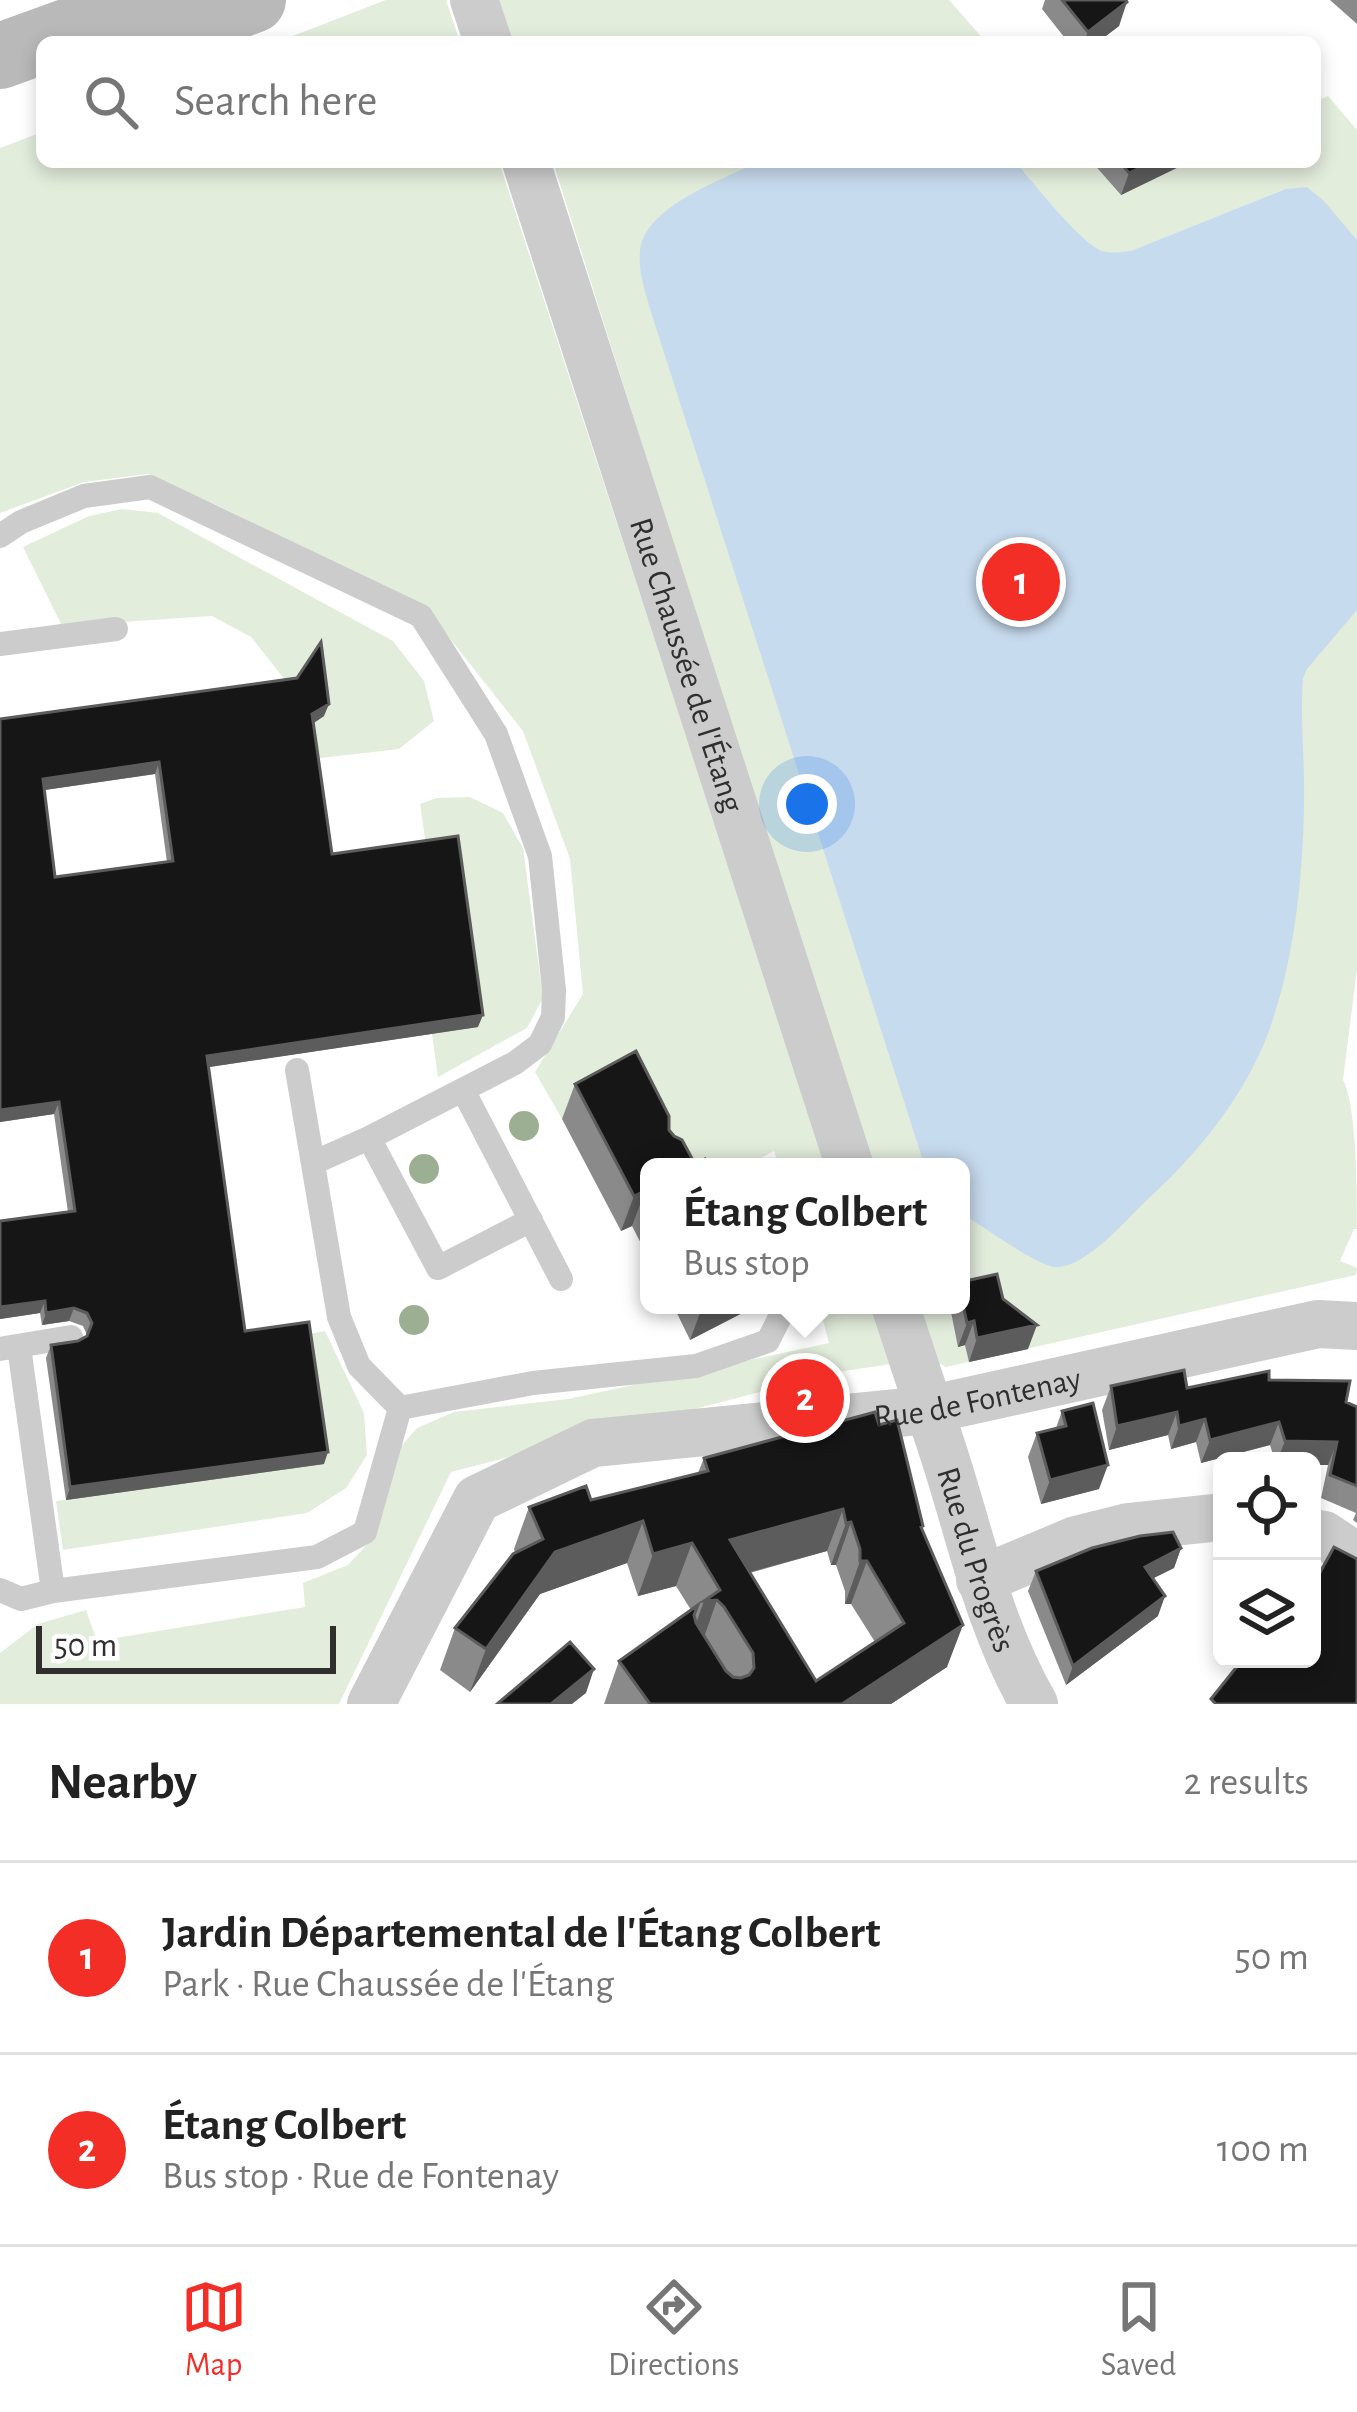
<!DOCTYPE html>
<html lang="en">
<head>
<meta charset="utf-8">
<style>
	:root { --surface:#fff; --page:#f2f2f2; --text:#222; --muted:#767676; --line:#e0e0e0; --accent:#f22e26 }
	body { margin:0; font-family:"Alegreya Sans",sans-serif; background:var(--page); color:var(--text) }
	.controls { position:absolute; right:36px; bottom:36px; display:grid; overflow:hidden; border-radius:18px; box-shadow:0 6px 18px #0003 }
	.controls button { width:108px; height:108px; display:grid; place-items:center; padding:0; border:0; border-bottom:3px solid var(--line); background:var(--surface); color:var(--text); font:60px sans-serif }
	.scale { position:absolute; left:36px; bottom:30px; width:300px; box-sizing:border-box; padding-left:12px; border:6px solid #2f2f2f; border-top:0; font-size:33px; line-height:42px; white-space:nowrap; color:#2f2f2f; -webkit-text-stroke:9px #fff; paint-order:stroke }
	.you { position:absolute; left:807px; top:804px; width:42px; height:42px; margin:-30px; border:9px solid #fff; border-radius:50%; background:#1a73e8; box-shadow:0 0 0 18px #1a73e833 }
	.badge { display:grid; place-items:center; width:78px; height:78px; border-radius:50%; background:var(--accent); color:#fff; font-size:39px; font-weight:700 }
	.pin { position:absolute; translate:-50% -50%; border:6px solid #fff; box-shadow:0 3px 12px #0006 }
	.popup { position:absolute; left:640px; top:1158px; width:330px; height:156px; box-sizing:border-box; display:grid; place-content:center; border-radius:18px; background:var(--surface); filter:drop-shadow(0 3px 9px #0005); font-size:39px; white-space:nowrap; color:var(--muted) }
	.popup b { font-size:45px; color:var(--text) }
	.popup::after { content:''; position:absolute; left:50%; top:100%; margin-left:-24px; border:24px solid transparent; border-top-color:var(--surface) }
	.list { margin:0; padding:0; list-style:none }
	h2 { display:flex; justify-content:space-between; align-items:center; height:156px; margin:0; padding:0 48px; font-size:51px }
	h2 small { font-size:39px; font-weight:400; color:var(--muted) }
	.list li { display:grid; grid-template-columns:78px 1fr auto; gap:36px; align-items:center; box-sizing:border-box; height:192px; padding:0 48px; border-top:3px solid var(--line) }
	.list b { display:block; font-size:45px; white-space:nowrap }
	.list p { margin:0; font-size:39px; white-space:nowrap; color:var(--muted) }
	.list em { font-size:39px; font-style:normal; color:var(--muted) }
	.icon { flex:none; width:66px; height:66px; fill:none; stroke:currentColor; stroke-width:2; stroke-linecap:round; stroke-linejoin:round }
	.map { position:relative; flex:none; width:1357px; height:1704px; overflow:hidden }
	.search { position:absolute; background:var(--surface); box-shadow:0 6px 18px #0003; left:36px; right:36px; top:36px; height:132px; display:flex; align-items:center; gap:30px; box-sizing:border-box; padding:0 42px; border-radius:18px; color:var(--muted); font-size:45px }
	.sheet { height:540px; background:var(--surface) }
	nav { display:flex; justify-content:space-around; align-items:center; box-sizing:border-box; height:168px; border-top:3px solid var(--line); background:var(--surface); font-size:33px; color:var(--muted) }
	nav a { display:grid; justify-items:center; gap:6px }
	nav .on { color:var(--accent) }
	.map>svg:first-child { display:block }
	.green { fill:#e3eddc }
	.water { fill:#c7dbee }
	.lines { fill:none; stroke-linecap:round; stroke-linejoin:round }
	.service { stroke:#ccc; stroke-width:24 }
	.minor { stroke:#ccc; stroke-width:48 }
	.secondary { stroke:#b9b9b9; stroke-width:66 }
	.tree { fill:#9daf92 }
	.wall { fill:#8a8a8a; fill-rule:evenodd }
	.shaded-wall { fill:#5c5c5c }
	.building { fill:#161616; stroke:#5c5c5c; stroke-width:3; fill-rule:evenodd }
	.labels { text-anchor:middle; stroke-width:12; stroke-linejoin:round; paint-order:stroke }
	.street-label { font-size:33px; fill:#2f2f2f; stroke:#fff }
</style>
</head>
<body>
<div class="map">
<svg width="1357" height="1704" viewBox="0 0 1357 1704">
	<rect width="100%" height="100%" fill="#fff"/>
	<path class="green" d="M386 0H446L460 42H277Z
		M499 0H949L986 42H513Z
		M1328 96 1357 130V969L1343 1080C1357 1106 1357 1193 1357 1229H1354L1340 1261 1357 1268 1356 1275 946 1367 930 1358 913 1305H961V1167H870L553 162H1092L1122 194 1190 162H1315V102Z
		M42 132V162H499L827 1167H780L774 1151 744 1167H666L623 1087 562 1119 535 1072 583 994 570 859 523 731 428 611 225 509 148 474 84 482 0 513V148Z
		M122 509 158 513 393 641 424 681 434 721 399 749 312 759 293 690 251 637 212 616 62 626 23 547 89 516Z
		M470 797 503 813 523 848 543 998 527 1028 438 1077 432 1034 478 1026 427 852 420 804 437 798Z
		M819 1305H872L891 1364 838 1372 451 1472 339 1704H0V1653L38 1624 86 1610 97 1641 305 1607 303 1583 348 1565 374 1537 396 1452 417 1428 454 1412 568 1399 829 1343Z
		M325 1331 364 1413 367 1455 346 1488 307 1513 63 1550 56 1501 323 1464 305 1335Z"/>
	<path class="water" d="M757 162H1015C1033 182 1080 243 1102 251 1112 254 1121 252 1131 251L1286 189 1307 187 1324 201 1357 240V610L1307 669 1303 678C1300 720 1305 763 1304 805 1303 884 1292 983 1259 1055 1233 1110 1193 1158 1148 1199 1127 1219 1085 1269 1055 1267 1037 1266 980 1224 961 1213V1167H925L650 309C645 291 638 271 640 252 643 207 721 181 757 162Z"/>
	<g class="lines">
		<path class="service" d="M0 536 21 522 84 496 150 487 421 616 496 734 540 856 554 990 553 1017 540 1044 515 1063 369 1138 313 1163
			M0 644 116 629
			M297 1070 339 1317 359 1366 400 1408
			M463 1090 561 1279
			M369 1138 438 1268 531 1220
			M19 1347 53 1591
			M0 1349 71 1337
			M0 1590 21 1599 53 1591 317 1557 365 1532 400 1408 533 1383 696 1366 768 1341 786 1305"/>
		<g class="minor">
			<path d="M474 0 488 42"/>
			<path id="s1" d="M526 162 850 1167"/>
			<path id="s2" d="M895 1305C910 1352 926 1398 941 1445 971 1535 986 1620 1034 1704"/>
			<path d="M1312 1533 1324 1535 1357 1557"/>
			<path d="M980 1580 1076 1540 1128 1527 1222 1517"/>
			<path id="s3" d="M371 1704 477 1499 593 1443 928 1410 1318 1324 1357 1326"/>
		</g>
		<path class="secondary" d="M136 42 253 0
			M0 56 155 0"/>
	</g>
	<g class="tree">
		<circle cx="524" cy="1126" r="15"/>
		<circle cx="424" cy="1169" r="15"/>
		<circle cx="414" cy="1320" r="15"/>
	</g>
	<path class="wall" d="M1045 0H1126L1119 26 1098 42H1068L1042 9Z
		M1330 0H1357V24Z
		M1092 162H1189L1121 195Z
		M324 716 313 723 332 854 478 1027 209 1067 245 1331 324 1464 66 1500 46 1358 51 1345 78 1341 87 1335 83 1326 69 1321 42 1325 40 1313 0 1319V1221L68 1212 54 1114 0 1122V719ZM155 774 167 862 55 877 44 790Z
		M575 1084 669 1130 695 1164 709 1167H649V1259L632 1226 621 1231 562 1119Z
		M961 1282 1003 1299 1028 1349 969 1362 965 1345 958 1347 950 1307V1305H961Z
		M673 1305H753L752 1308 690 1340Z
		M1269 1380 1346 1402 1357 1407V1523L1353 1520 1356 1513 1321 1498 1328 1465H1312V1461H1275L1270 1445 1201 1463 1196 1442 1171 1449 1168 1435 1109 1450 1102 1410 1111 1386 1187 1388Z
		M1062 1411 1099 1489 1041 1504 1028 1457 1037 1433 1056 1428Z
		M879 1425 923 1526 922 1529 947 1667 891 1704H604L619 1661 691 1610 676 1586 638 1596 627 1563 540 1594 470 1692 440 1670 455 1628 515 1553 514 1549 529 1507 591 1500 698 1473 704 1458ZM827 1551 831 1565H836L845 1591V1604H851L875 1642 816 1681 750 1573Z
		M1181 1548 1174 1568 1153 1578 1158 1616 1066 1685 1028 1591 1036 1571Z"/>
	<path class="shaded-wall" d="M1127 2 1119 26 1098 42H1084L1088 32Z
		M1152 162H1189L1121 195 1129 173Z
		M329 704 324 716 308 727 312 714Z
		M159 762 155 774 38 791 43 779Z
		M483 1015 478 1027 203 1068 207 1056Z
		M59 1102 54 1114 0 1122V1110Z
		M645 1191 632 1226 621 1231 634 1196Z
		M45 1301 40 1313 0 1319V1307Z
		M703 1305H753L752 1308 690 1340Z
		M74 1308 69 1321 42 1325 46 1313Z
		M974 1321 965 1345 958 1347 967 1323Z
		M1037 1325 1028 1349 969 1362 977 1338Z
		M1177 1412 1168 1435 1109 1450 1117 1426Z
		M1205 1419 1196 1442 1171 1449 1179 1426Z
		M1279 1422 1270 1445 1201 1463 1210 1440Z
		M1285 1441 1337 1442 1328 1465H1312V1461H1277Z
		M328 1452 324 1464 66 1500 70 1487Z
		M1108 1465 1099 1489 1041 1504 1050 1480Z
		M843 1509 827 1551 714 1582 730 1540Z
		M643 1521 627 1563 540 1594 470 1692 486 1649 555 1552Z
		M851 1522 836 1565H831L846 1523Z
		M692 1543 676 1586 638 1596 653 1554Z
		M1181 1548 1174 1568 1138 1586 1145 1567Z
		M860 1561H867L851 1604H845Z
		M1165 1596 1158 1616 1066 1685 1073 1666Z
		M717 1600 702 1643H689L704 1601Z
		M963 1625 947 1667 891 1704H842Z
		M594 1669 586 1693 572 1704H551Z"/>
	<path class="building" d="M1062 0H1126L1127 2 1088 32Z
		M1120 162H1152L1129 173Z
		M321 642 329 704 312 714 332 854 458 836 483 1015 207 1056 245 1331 309 1322 328 1452 70 1487 51 1345 78 1341 87 1336 92 1323 87 1313 74 1308 46 1313 45 1301 0 1307V1221L75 1211 59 1102 0 1110V719L297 678ZM159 762 173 861 55 877 43 779Z
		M636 1051 669 1116V1130L674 1136 682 1140 695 1164 705 1159 709 1167H649V1200L645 1191 634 1196 575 1084Z
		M997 1274 1003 1299 1037 1325 977 1338 974 1321 967 1323 961 1296V1282Z
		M1184 1370 1187 1388 1269 1371V1380L1350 1381 1346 1402 1357 1407V1486L1330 1475 1337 1442 1285 1441 1279 1422 1210 1440 1205 1419 1179 1426 1177 1412 1117 1426 1111 1386Z
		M1093 1403 1108 1465 1050 1480 1037 1433 1066 1426 1062 1411Z
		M875 1412 879 1425 897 1420 923 1526 921 1527 963 1625 842 1704H650L619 1661 698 1605 694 1615 696 1623 726 1671 733 1677 741 1678 749 1675 754 1668 753 1653 724 1607 717 1600 704 1601 720 1590 692 1543 653 1554 643 1521 555 1552 486 1649 455 1628 513 1554 543 1539 529 1507 586 1486 591 1500 708 1471 704 1458ZM843 1509 846 1523 851 1522 860 1549V1561H867L904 1623 816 1681 730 1540Z
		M1173 1532 1181 1548 1145 1567 1165 1596 1073 1666 1036 1571 1092 1548 1140 1536Z
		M1334 1547 1357 1559V1704H1216L1211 1699 1243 1659H1312V1587Z
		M570 1642 594 1669 551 1704H497Z"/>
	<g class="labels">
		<g class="street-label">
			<text dy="12" stroke="none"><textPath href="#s1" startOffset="528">Rue Chaussée de l'Étang</textPath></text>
			<text dy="12" stroke="none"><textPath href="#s3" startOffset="747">Rue de Fontenay</textPath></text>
			<text dy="12" stroke="none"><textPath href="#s2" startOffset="267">Rue du Progrès</textPath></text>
		</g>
	</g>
</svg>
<div class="controls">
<button><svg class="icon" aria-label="locate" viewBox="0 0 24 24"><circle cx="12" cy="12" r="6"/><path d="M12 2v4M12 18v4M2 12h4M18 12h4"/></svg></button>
<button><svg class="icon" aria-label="layers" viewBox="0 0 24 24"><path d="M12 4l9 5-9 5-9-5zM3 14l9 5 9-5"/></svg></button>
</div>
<div class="scale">50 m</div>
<div class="you"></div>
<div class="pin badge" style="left:1021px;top:582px">1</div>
<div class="pin badge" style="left:805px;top:1398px">2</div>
<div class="popup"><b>Étang Colbert</b>Bus stop</div>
<div class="search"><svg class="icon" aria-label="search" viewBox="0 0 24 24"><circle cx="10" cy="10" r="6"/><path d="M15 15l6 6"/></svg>Search here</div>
</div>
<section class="sheet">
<h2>Nearby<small>2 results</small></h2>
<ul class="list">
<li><span class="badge">1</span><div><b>Jardin Départemental de l'Étang Colbert</b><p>Park · Rue Chaussée de l'Étang</p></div><em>50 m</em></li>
<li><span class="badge">2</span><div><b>Étang Colbert</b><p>Bus stop · Rue de Fontenay</p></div><em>100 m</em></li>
</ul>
</section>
<nav>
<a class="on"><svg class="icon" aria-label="map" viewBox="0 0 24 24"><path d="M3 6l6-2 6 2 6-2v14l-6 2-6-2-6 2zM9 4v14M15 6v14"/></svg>Map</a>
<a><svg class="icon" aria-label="directions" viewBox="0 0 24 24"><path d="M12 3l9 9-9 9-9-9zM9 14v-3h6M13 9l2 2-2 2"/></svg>Directions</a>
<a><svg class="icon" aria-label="saved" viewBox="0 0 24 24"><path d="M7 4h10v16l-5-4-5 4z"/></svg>Saved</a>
</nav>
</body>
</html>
